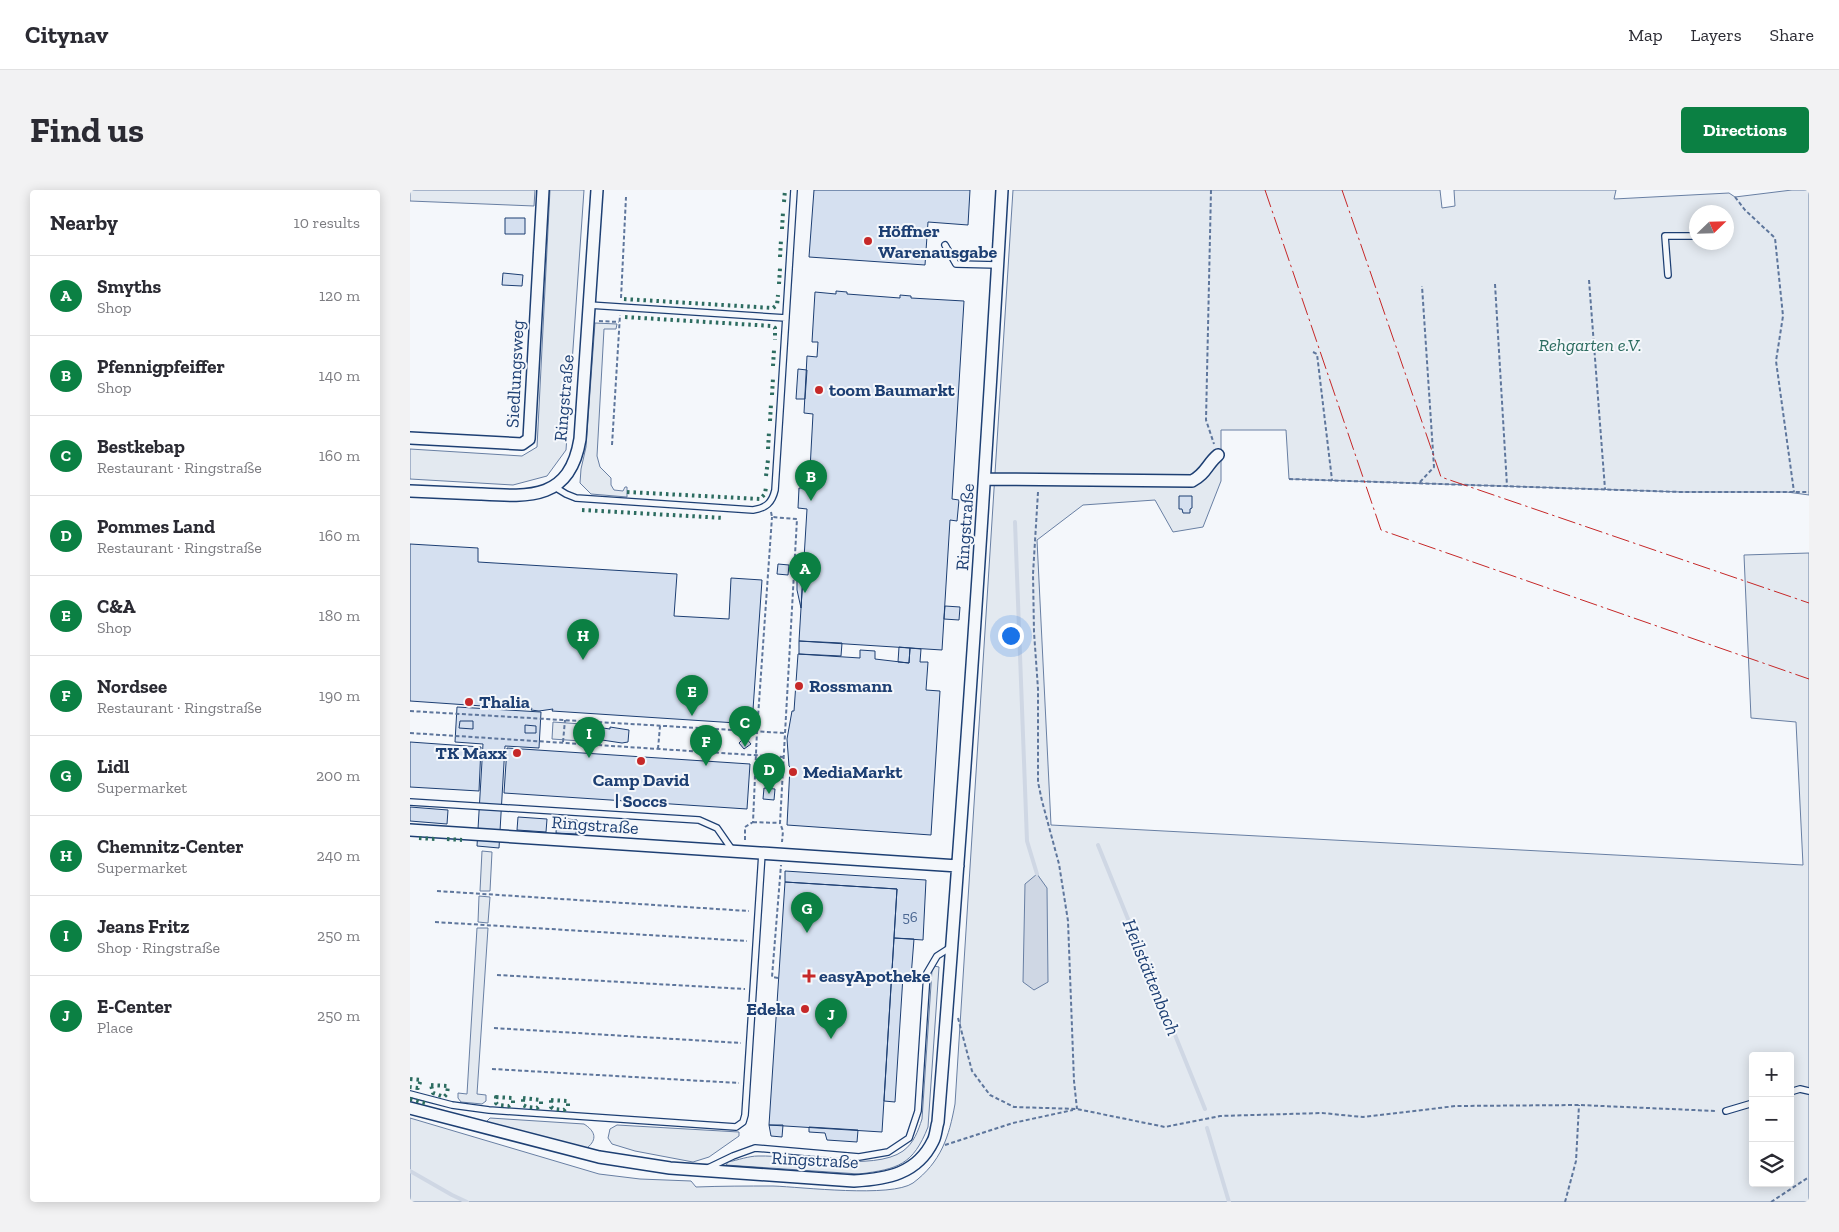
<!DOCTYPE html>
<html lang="en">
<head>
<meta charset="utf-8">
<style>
	:root { --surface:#fff; --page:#f2f2f3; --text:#2b2b33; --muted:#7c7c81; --line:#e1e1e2; --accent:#0b8043 }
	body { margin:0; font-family:"Zilla Slab",serif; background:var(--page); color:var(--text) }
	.controls { position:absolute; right:15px; bottom:15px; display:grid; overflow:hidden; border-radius:5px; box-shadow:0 2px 12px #0003 }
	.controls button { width:45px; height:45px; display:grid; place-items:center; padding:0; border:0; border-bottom:1px solid var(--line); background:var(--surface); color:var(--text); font:25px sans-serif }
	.compass { position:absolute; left:1279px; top:15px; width:45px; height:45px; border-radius:50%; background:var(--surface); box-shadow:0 2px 12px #0003; rotate:67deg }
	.you { position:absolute; left:600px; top:445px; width:18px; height:18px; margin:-12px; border:4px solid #fff; border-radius:50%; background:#1a73e8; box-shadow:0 0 0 8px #1a73e833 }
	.badge { display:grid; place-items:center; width:32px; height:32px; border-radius:50%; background:var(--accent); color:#fff; font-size:16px; font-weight:700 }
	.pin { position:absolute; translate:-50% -41px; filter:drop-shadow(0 1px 2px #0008) }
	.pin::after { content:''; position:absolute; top:26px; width:18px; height:15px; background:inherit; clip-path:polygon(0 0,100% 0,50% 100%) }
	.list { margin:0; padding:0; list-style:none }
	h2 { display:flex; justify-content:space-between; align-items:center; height:65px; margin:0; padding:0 20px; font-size:21px }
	h2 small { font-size:16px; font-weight:400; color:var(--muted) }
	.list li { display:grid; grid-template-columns:32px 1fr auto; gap:15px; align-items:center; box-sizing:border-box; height:80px; padding:0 20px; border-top:1px solid var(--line) }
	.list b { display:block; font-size:19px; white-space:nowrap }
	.list p { margin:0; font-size:16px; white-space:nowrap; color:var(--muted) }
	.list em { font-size:16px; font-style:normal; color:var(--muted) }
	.icon { flex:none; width:28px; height:28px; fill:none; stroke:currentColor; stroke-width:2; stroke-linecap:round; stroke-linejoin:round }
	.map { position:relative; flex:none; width:1399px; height:1012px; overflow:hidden; border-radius:5px }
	header { display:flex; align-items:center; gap:30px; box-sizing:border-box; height:70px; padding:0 25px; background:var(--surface); border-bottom:1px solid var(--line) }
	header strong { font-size:24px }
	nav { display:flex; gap:28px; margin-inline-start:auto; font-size:18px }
	.intro { display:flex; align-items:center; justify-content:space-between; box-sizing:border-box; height:120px; padding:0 30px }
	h1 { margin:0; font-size:35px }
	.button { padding:12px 22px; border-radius:5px; background:var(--accent); color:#fff; font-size:18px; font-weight:700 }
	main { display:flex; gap:30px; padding:0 30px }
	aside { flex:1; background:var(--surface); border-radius:5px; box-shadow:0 2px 12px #0003 }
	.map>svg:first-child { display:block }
	.green { fill:#e3e9f0; stroke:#687fa3; fill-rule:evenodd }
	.water { fill:#cfd7e4; stroke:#687fa3 }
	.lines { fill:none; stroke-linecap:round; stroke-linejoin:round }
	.stream { stroke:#cfd7e4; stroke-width:4 }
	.building { fill:#d5e0f0; stroke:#1d3f73 }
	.service-casing { stroke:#1d3f73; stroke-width:8 }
	.minor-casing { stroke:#1d3f73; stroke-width:14 }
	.path { stroke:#5e769c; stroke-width:2; stroke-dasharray:4 2.5; stroke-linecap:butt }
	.service { stroke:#f4f7fb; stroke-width:5.5 }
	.minor { stroke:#f4f7fb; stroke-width:11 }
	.hedge { stroke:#2c6c60; stroke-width:4; stroke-dasharray:2.5 4; stroke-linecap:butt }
	.power { stroke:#c62828; stroke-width:1; stroke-dasharray:18 4 2.5 4; stroke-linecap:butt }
	.poi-dot { fill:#c62828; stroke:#f4f7fb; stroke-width:2 }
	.labels { text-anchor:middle; stroke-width:4; stroke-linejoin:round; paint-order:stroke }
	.number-label { font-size:15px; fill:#4b6792 }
	.poi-label { font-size:18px; font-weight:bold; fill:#1d3f73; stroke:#f4f7fb; text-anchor:start }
	.park-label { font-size:18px; font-style:italic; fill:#2c6c60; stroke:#f4f7fb }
	.street-label { font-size:18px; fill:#1d3f73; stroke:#f4f7fb }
	.water-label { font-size:19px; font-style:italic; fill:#1d3f73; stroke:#f4f7fb }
</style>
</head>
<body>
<header>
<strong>Citynav</strong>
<nav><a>Map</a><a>Layers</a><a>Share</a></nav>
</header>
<div class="intro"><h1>Find us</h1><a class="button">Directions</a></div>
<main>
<aside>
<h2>Nearby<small>10 results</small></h2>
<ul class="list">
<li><span class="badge">A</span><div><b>Smyths</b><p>Shop</p></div><em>120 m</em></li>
<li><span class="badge">B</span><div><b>Pfennigpfeiffer</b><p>Shop</p></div><em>140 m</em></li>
<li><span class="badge">C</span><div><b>Bestkebap</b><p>Restaurant · Ringstraße</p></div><em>160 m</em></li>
<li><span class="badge">D</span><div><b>Pommes Land</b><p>Restaurant · Ringstraße</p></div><em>160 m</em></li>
<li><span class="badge">E</span><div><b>C&amp;A</b><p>Shop</p></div><em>180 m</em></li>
<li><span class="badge">F</span><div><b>Nordsee</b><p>Restaurant · Ringstraße</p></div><em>190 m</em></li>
<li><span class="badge">G</span><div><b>Lidl</b><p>Supermarket</p></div><em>200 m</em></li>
<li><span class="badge">H</span><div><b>Chemnitz-Center</b><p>Supermarket</p></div><em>240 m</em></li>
<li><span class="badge">I</span><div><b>Jeans Fritz</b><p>Shop · Ringstraße</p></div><em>250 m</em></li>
<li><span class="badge">J</span><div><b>E-Center</b><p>Place</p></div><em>250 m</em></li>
</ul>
</aside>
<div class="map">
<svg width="1399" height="1012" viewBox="0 0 1399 1012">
	<rect width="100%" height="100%" fill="#f4f7fb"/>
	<path class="green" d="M0 0H125L124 16 0 11Z
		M140 0H174L156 260 137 286 103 295 0 289V259L112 266 127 257Z
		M603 0H1030L1032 18 1045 16 1044 0H1206L1204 9 1319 3 1325 7 1382 0H1399V305L1377 302H1271L879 289 876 240H811V291L793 337 763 342 745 310 673 315 627 350 641 635 1393 675 1386 532 1341 528 1334 365 1399 363V1012H0V928L189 984 230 989 281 991 286 997C311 996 337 996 363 996 392 997 481 1008 503 993 531 972 539 947 545 914ZM1286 22H1316V52H1286ZM1343 866H1380V993H1343Z
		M185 133 207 134 206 139H194L187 266 190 277 201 288V295L204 300 213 301 215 297H217V307L181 304 170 293 171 279 176 257Z
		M143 532 172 534 171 551 142 549Z
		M72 661 82 662 80 701H70Z
		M69 706 80 707 78 733 68 732Z
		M67 738H78L67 904 76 905V911L72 914 51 912 48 908V903L57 904Z
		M524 776 529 777 518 937C503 975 488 979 449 984L316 975 318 972C328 970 339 966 348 966 385 965 464 982 493 961 504 953 508 941 512 929L522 780Z
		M80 928 174 934C185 941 188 949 177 958L76 932Z
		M207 935 329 942V946L299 967 283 972 225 961 202 954 198 948 200 939Z"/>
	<path class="water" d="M627 684 637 698 638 792 624 800 613 792 615 694Z"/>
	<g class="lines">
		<path class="stream" d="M605 332 617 651 627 684
			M688 655 795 919
			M797 938 819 1012
			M0 981 42 1005 57 1012"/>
	</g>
	<path class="building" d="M404 0H560L558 35 518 32 515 75 399 67Z
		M95 28H115V44H95Z
		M93 83 113 85 112 96 92 95Z
		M426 101 437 102V104L490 108V105L501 106V108L554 111 542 309 549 310 547 331 540 330 532 460 389 451 397 319 388 318 389 298H399L403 224 394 223 397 166 407 167 408 152H402L405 102 426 104Z
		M388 179 397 180 395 209H386Z
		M769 306H782V318L780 319V323H773L772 319H769Z
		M0 354 68 358V372L267 384 264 426 319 429 321 388 352 390 342 534 142 521 143 519 129 521 121 520 122 518H116V519L0 511Z
		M394 370 391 418 387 400V391Z
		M368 374 379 375 378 385 367 384Z
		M535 416 550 417 549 430 534 429Z
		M389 451 432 453 431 466 389 464Z
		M489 457 500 458 499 473 488 472Z
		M500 458 511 459 510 472H518L516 500 530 501 521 645 377 635 380 577 379 576 377 549 382 521H384L388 464 450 468V460L465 461V469L499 473Z
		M47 517 131 522 129 558 95 556 89 658 67 656 73 554 45 552Z
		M50 531H63V539L49 538Z
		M115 535 126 536V543H115Z
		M200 537 219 540 218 552 212 553 192 550 193 538 200 539Z
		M335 547 341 554 334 559 329 553Z
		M0 552 71 557 69 601 0 597Z
		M97 558 340 574 337 619 94 603Z
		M354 598 365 599 364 610 353 609Z
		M0 617 38 620 37 634 0 631Z
		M108 627 137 629 136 642 107 640Z
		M147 628 167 630 166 644 146 643Z
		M375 681 516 690 513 750 484 748 487 699 375 692Z
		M375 692 487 699 472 942 359 935Z
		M484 748 504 749 501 787 493 786 485 912 474 911Z
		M359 935H373L372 947 361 946Z
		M399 937 448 940 447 952 417 950 415 943 399 942Z"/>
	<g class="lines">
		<defs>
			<path id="service" d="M535 55 546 74 588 75
				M1258 85 1255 46H1286
				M179 115 376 128
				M143 296 156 304 166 308 343 320C356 318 362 313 365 300L384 0
				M0 612 289 630 307 638 323 661
				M1380 902 1390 899 1399 901
				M0 904 42 915 79 920 326 937 333 932 335 925 352 663
				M1316 921 1343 913
				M298 978 323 966 345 958 449 967 478 962 499 948 508 921 517 783 527 766 541 757"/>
			<path id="minor" d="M0 248 112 254 119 249 133 0
				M576 289 782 291C796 284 797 274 808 265
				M0 301C23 302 46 303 70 304 120 307 160 310 170 249L187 0
				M0 640 548 676
				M0 918 189 967 260 978 444 991C477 989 507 984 523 951 526 946 526 938 528 932 553 622 574 311 592 0"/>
		</defs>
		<use href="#service" class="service-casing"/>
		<use href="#minor" class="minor-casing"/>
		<path class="path" d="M801 0 796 230 804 254
			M1325 7 1335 20 1365 48 1373 126 1366 171 1384 302
			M1179 90 1195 299
			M1085 94 1097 296
			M211 108 216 7
			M189 131 209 132
			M903 162 907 164 922 290
			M202 255 210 125
			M879 289 1271 302H1399
			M1010 292 1024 277 1012 96
			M628 302 623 384 624 442 628 499V592L632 611 649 674 658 731 664 891 667 919
			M361 322 362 327 387 329 370 633 373 641 372 652
			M0 521 374 543
			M0 543 374 567
			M153 552 155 530
			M188 554 190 532
			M248 559 250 536
			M343 632 370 633
			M335 650V637L343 632 347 541 362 327
			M27 701 339 721
			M25 732 337 751
			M87 785 335 799
			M368 788 362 787 371 675
			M548 828 562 881 580 905 604 917 667 919 755 937 810 926 912 923 953 927 1046 916 1169 915 1306 921
			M84 838 331 853
			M82 879 329 893
			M535 955 603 933 663 920
			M1155 1012 1166 971 1169 915
			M1361 1012 1399 987"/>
		<use href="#service" class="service"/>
		<use href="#minor" class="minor"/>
		<path class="hedge" d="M374 12 375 0
			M372 39 373 22
			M370 67 371 50
			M369 94 370 78
			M214 109 363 118 367 115 368 105
			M215 127 362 136 365 138V150
			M363 176 364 160
			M362 205 363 188
			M360 231 361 214
			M358 259 359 242
			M356 286 358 270
			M217 302 350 309 355 304 356 297
			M172 320 314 328
			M9 648 25 649
			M37 649 52 650
			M0 889 11 890 8 898 0 897
			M21 895 38 896 37 904 34 907 23 903Z
			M86 907 103 908V913L99 916 88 915 86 913Z
			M113 908 131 910V914L127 918 117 917 113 915Z
			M0 909 18 914
			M141 910 158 911V916L154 920 144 919 141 917Z"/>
		<path class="power" d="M855 0 971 340 1399 489
			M932 0 1031 287 1399 413"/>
	</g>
	<g class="poi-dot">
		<circle cx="458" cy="51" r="5"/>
		<circle cx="409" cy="200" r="5"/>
		<circle cx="389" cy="496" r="5"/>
		<circle cx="59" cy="512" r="5"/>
		<circle cx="107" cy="563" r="5"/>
		<circle cx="231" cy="571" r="5"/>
		<circle cx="383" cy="582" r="5"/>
		<path d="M396.5 778.5h5v5h5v5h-5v5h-5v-5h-5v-5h5z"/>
		<circle cx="395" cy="819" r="5"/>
	</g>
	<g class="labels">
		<g class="number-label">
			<text x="500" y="732">56</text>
		</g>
		<g class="poi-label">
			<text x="468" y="47">Höffner<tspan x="468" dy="21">Warenausgabe</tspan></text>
			<text x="419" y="206">toom Baumarkt</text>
			<text x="399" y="502">Rossmann</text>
			<text x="69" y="518">Thalia</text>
			<text x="97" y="569" text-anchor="end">TK Maxx</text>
			<text x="393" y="588">MediaMarkt</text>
			<text x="231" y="596" text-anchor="middle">Camp David<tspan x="231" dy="21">| Soccs</tspan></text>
			<text x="409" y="792">easyApotheke</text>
			<text x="385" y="825" text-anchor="end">Edeka</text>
		</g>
		<g class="park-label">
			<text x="1180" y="161">Rehgarten e.V.</text>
		</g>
		<g class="street-label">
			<text transform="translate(105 184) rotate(-87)" y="6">Siedlungsweg</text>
			<text transform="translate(154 208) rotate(-85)" y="6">Ringstraße</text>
			<text transform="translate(555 337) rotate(-86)" y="6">Ringstraße</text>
			<text transform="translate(185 635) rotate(4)" y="6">Ringstraße</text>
			<text transform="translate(405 970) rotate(3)" y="6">Ringstraße</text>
		</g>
		<g class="water-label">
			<text transform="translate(742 787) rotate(68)" y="7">Heilstättenbach</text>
		</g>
	</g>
</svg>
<div class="controls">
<button>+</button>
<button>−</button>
<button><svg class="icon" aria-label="layers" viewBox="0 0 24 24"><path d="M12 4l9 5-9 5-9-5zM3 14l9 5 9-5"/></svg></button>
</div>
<svg class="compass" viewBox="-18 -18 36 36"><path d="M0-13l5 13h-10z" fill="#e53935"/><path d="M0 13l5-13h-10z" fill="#7c7c81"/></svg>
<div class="you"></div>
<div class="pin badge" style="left:395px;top:403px">A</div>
<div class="pin badge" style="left:401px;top:311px">B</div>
<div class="pin badge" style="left:335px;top:557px">C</div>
<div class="pin badge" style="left:359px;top:604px">D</div>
<div class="pin badge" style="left:282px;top:526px">E</div>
<div class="pin badge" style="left:296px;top:576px">F</div>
<div class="pin badge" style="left:397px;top:743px">G</div>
<div class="pin badge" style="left:173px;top:470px">H</div>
<div class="pin badge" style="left:179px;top:568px">I</div>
<div class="pin badge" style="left:421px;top:849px">J</div>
</div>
</main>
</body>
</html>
